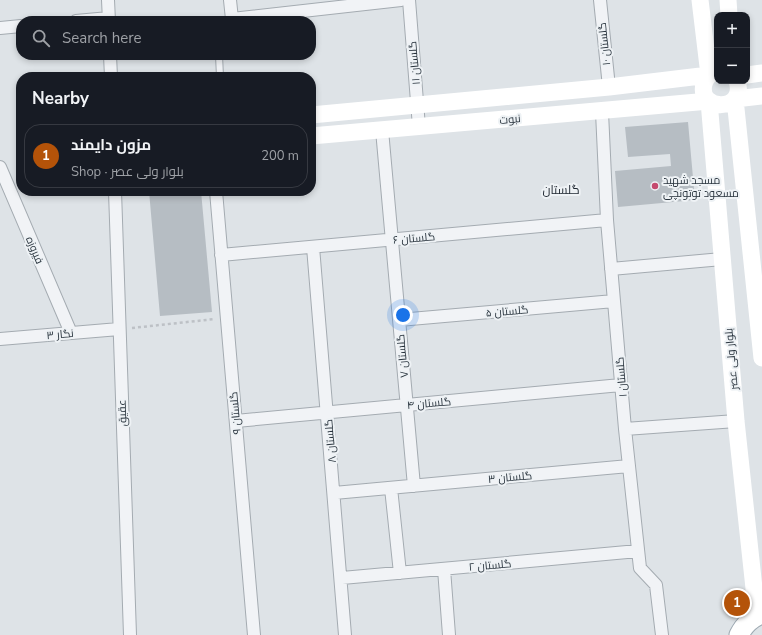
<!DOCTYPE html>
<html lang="en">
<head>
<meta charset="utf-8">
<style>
	:root { --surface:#171b24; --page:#20242c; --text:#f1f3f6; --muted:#9ea1a6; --line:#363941; --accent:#b45309 }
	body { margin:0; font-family:"Nunito Sans",Cairo,sans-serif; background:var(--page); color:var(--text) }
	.controls { position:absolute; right:12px; top:12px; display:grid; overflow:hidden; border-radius:8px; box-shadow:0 2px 6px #0003 }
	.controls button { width:36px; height:36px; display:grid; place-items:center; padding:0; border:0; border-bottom:1px solid var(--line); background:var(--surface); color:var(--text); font:20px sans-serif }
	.you { position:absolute; left:403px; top:315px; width:14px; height:14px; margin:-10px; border:3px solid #fff; border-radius:50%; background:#1a73e8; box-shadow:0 0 0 6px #1a73e833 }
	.badge { display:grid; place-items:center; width:26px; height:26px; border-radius:50%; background:var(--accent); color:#fff; font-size:13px; font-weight:700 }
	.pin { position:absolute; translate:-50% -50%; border:2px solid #fff; box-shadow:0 1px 4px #0006 }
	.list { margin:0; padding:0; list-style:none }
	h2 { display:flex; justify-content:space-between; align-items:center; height:52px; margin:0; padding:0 16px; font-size:17px }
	h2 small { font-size:13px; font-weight:400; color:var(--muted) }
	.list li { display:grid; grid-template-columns:26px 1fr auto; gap:12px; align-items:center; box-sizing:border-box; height:64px; margin:0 8px 8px; padding:0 8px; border:1px solid var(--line); border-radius:16px }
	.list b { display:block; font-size:15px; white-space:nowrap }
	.list p { margin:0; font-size:13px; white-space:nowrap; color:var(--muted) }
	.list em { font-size:13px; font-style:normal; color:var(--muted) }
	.icon { flex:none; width:22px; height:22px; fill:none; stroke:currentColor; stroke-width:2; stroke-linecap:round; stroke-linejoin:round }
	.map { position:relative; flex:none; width:762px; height:635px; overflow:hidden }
	.search { position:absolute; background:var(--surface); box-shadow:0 2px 6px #0003; left:16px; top:16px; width:300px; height:44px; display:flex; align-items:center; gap:10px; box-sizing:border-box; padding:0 14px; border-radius:16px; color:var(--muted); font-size:15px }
	.panel { position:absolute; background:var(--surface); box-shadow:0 2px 6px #0003; left:16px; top:72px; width:300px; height:124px; border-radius:16px }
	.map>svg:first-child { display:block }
	.building { fill:#b6bdc3 }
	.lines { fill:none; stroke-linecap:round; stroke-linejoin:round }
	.lane-casing { stroke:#a4abb1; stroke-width:8 }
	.street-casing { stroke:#a4abb1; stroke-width:14 }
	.primary-casing { stroke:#9ea9b2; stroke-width:21 }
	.path { stroke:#bdc1c6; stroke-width:2.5; stroke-dasharray:3 3; stroke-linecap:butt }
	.lane { stroke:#f1f3f6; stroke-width:6 }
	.street { stroke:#f1f3f6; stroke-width:12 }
	.secondary { stroke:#fff; stroke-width:17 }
	.primary { stroke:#fff; stroke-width:19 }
	.poi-dot { fill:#c54a6e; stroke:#eef2f5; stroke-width:1.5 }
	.labels { text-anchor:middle; stroke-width:4; stroke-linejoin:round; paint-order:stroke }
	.street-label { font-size:11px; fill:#28333d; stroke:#eef2f5 }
	.poi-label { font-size:11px; fill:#28333d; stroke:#eef2f5; text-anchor:start }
	.neighbourhood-label { font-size:12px; fill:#1b242e; stroke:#eef2f5 }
</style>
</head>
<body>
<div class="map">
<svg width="762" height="635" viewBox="0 0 762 635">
	<rect width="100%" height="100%" fill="#dee3e7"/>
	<path class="building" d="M688 122 695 200 618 207 615 171 671 166 670 154 628 157 625 127Z
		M149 191H201L212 312 160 316Z"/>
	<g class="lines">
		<defs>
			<path id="lane" d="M219 55 220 77"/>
			<path id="street" d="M108 0 109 21
				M230 0 232 19 401 0
				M409 0 419 127
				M600 0 609 87
				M76 21 109 18
				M0 28 21 26
				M110 55 111 77
				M602 112 607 220 625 429 640 568 656 585 662 635
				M382 130 414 486
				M0 167 71 333
				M115 191 130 635
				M216 191 254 635
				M313 247 345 635
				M221 255 607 220
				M611 269 722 259
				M399 320 614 301
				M0 339 119 329
				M236 421 621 385
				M625 429 736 421
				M391 488 400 573
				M334 493 629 466
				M444 569 449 635
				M342 578 638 551"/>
			<path id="primary" d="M739 635C744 625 751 618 762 614"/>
		</defs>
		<use href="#lane" class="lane-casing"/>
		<use href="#street" class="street-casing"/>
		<use href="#primary" class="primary-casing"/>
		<path class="path" d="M132 328 215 319"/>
		<use href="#lane" class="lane"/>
		<use href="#street" class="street"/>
		<path class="secondary" d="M728 0 729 15
			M717 71C710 73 706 77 704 84 697 112 747 112 737 81
			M747 75 762 73
			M762 96 735 99 762 358
			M311 115 609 87 709 75 700 0
			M311 136 709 101 736 421 754 588V617"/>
		<use href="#primary" class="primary"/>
	</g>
	<circle class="poi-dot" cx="655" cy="186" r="4"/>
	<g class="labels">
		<g class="street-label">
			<text transform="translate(604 44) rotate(-96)" y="4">گلستان ۱۰</text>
			<text transform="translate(414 63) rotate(-95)" y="4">گلستان ۱۱</text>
			<text transform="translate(510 119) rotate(-5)" y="4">نبوت</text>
			<text transform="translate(414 238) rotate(-5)" y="4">گلستان ۶</text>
			<text transform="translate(35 250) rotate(67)" y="4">فیروزه</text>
			<text transform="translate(507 311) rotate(-5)" y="4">گلستان ۵</text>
			<text transform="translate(60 334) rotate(-5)" y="4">نگار ۳</text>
			<text transform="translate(402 356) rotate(-95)" y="4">گلستان ۷</text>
			<text transform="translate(731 359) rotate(-95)" y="4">بلوار ولی عصر</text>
			<text transform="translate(621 377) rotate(-95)" y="4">گلستان ۱</text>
			<text transform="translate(429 403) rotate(-5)" y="4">گلستان ۴</text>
			<text transform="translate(122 413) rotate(-92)" y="4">عقیق</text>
			<text transform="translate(235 413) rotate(-95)" y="4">گلستان ۹</text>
			<text transform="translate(330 441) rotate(-95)" y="4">گلستان ۸</text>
			<text transform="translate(510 477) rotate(-5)" y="4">گلستان ۳</text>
			<text transform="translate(490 565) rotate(-5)" y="4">گلستان ۲</text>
		</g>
		<g class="poi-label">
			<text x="663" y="184">مسجد شهید<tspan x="663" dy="13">مسعود توتونچی</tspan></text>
		</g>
		<g class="neighbourhood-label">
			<text x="561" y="194">گلستان</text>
		</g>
	</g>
</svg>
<div class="controls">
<button>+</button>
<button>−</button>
</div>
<div class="you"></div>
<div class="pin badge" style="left:737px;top:603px">1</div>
<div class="search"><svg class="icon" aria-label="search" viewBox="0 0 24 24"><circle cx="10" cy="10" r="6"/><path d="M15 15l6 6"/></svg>Search here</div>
<section class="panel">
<h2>Nearby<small></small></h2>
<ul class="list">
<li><span class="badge">1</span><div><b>مزون دایمند</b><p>Shop · بلوار ولی عصر</p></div><em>200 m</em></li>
</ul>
</section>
</div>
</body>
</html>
